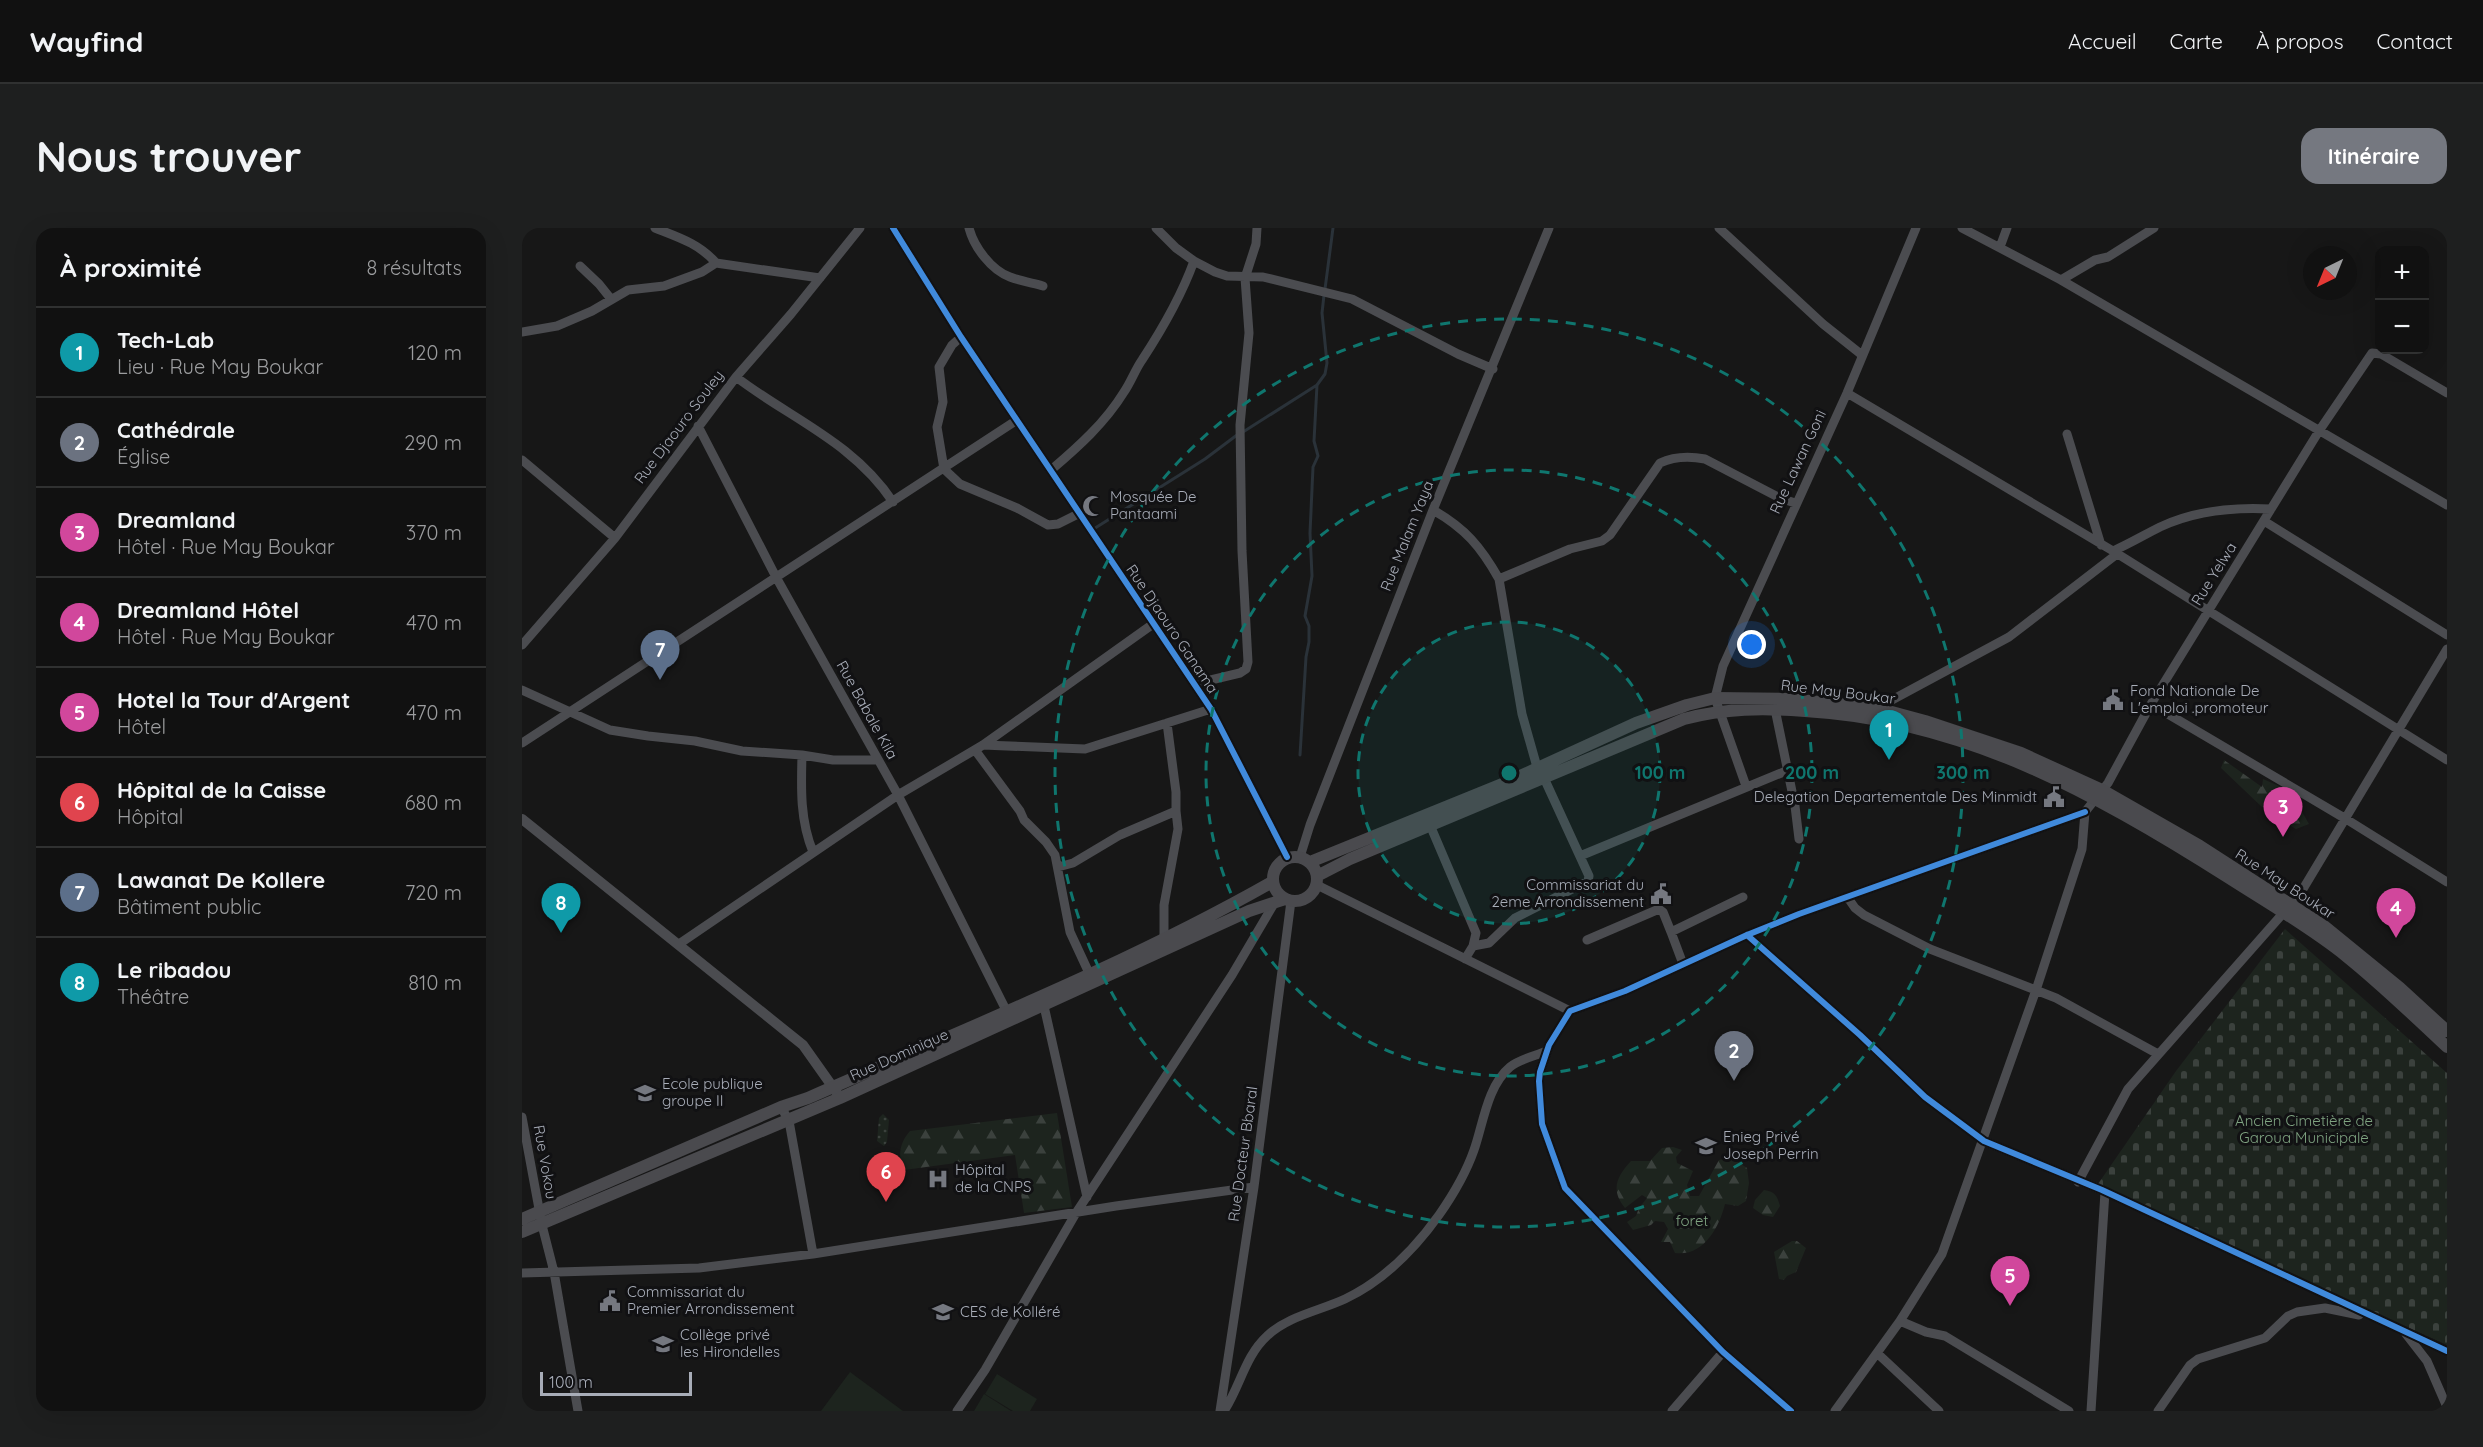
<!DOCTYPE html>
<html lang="fr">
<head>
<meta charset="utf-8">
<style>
	:root { --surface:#111; --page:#1e1f1f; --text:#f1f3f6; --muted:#9c9d9f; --line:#303131; --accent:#757880 }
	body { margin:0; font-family:Quicksand,sans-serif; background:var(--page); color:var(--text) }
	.controls { position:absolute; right:18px; top:18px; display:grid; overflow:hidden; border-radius:12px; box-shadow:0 6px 24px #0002 }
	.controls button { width:54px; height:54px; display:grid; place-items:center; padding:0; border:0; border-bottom:2px solid var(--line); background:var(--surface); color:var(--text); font:30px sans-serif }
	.compass { position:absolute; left:1781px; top:18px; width:54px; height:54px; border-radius:50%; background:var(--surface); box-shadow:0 6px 24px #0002; rotate:223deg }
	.scale { position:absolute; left:18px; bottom:15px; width:152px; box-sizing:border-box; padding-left:6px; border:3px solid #a8adb8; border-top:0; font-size:16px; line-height:21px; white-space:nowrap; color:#a8adb8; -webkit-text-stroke:4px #111113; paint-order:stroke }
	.you { position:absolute; left:1230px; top:417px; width:21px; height:21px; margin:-15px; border:4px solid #fff; border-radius:50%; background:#1a73e8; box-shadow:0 0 0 9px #1a73e833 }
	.badge { display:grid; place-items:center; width:39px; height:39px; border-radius:50%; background:var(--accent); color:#fff; font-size:20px; font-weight:700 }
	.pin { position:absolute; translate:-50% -50px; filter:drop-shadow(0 2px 3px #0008) }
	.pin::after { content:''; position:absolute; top:32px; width:21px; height:18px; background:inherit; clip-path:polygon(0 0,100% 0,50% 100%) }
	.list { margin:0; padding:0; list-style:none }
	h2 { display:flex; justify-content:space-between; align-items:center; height:78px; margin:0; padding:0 24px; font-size:26px }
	h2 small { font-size:20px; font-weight:400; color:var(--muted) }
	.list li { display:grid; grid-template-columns:39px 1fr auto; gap:18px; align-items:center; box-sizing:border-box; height:90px; padding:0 24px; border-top:2px solid var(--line) }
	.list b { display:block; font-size:22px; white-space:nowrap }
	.list p { margin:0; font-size:20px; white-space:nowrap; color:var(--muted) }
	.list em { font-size:20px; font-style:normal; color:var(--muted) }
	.map { position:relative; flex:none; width:1925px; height:1183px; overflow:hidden; border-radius:18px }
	header { display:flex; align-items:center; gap:36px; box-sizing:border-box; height:84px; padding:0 30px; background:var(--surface); border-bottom:2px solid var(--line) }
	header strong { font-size:28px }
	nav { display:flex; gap:33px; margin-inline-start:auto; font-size:21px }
	.intro { display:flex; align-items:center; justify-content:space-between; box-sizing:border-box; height:144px; padding:0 36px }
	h1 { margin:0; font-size:42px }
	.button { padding:15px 27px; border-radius:18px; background:var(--accent); color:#fff; font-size:21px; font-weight:700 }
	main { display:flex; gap:36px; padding:0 36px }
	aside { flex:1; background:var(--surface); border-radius:18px; box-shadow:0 6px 24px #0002 }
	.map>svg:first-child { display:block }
	.grass { fill:url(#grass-dots) }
	.forest { fill:url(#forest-firs) }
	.cemetery { fill:url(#cemetery-stones) }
	.green { fill:#1d241e }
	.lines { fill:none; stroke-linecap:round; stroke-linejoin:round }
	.stream { stroke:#2a3239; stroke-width:3 }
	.minor { stroke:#4b4c50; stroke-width:9 }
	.tertiary { stroke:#4b4c50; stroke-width:10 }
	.secondary { stroke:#4a4a4e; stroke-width:12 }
	.cycleway-casing { stroke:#111113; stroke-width:10 }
	.cycleway { stroke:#408adc; stroke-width:6 }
	.ring { fill:none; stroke:#0f766e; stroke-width:3; stroke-dasharray:10 8 }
	.labels { text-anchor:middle; stroke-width:6; stroke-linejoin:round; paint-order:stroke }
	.street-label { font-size:15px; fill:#a8adb8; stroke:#111113 }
	.poi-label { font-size:15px; fill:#a8adb8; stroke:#111113; text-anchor:start }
	.park-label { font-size:15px; fill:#7fa381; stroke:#111113 }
	.centre { fill:#0f766e; stroke:#111113; stroke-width:3 }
	.ring-label { font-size:18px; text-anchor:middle; font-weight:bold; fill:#0f766e; stroke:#111113; stroke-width:6; stroke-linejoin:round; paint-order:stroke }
</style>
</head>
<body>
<header>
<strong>Wayfind</strong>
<nav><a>Accueil</a><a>Carte</a><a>À propos</a><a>Contact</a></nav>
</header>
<div class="intro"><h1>Nous trouver</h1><a class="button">Itinéraire</a></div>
<main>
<aside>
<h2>À proximité<small>8 résultats</small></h2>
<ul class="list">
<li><span class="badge" style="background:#0f9aa8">1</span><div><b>Tech-Lab</b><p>Lieu · Rue May Boukar</p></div><em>120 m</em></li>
<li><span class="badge" style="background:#6b7280">2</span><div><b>Cathédrale</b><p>Église</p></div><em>290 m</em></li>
<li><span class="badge" style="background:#d1479c">3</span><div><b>Dreamland</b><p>Hôtel · Rue May Boukar</p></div><em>370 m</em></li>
<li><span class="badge" style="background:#d1479c">4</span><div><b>Dreamland Hôtel</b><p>Hôtel · Rue May Boukar</p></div><em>470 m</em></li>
<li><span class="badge" style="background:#d1479c">5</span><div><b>Hotel la Tour d'Argent</b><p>Hôtel</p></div><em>470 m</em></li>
<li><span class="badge" style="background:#e0444e">6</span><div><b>Hôpital de la Caisse</b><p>Hôpital</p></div><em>680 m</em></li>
<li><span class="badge" style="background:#5c6f8a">7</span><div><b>Lawanat De Kollere</b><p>Bâtiment public</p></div><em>720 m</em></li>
<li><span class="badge" style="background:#0f9aa8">8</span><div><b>Le ribadou</b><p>Théâtre</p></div><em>810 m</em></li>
</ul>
</aside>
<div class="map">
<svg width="1925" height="1183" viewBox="0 0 1925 1183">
	<defs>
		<pattern id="grass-dots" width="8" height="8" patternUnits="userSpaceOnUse" patternTransform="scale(1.5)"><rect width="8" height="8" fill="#1d241e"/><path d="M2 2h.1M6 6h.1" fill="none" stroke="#3b413d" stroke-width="1.8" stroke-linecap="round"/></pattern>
		<pattern id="forest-firs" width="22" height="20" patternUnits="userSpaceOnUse" patternTransform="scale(1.5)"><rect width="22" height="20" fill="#1d241e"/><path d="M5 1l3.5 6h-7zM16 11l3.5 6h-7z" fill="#3b413d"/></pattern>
		<pattern id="cemetery-stones" width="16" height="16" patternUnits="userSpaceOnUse" patternTransform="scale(1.5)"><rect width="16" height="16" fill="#1d241e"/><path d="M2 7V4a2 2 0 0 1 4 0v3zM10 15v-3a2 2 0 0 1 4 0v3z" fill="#3b413d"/></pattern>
	</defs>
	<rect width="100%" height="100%" fill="#171717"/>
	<path class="grass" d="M361 886 367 892 365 914 362 918 355 913 357 890Z"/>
	<path class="forest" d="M1702 532 1740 559 1741 551 1768 563 1787 596 1774 601 1751 588 1749 580 1740 579 1699 540Z
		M535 885 550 979 502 985 493 927 382 942C375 928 378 914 388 903Z
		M1151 919 1160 922 1154 929 1155 935 1171 943 1165 957 1168 968H1177L1197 932 1209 929 1225 940 1227 955 1224 973 1216 978 1203 976C1197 1000 1181 1029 1153 1025L1148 1014H1139L1146 1001 1142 994 1133 993 1129 997 1111 1002 1105 994 1114 988 1117 980 1125 970 1120 967 1103 980C1088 962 1095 948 1109 933H1128L1140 920Z
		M1242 962C1253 964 1255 967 1258 978L1251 989 1241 987 1231 980 1233 972Z
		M1270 1013H1275L1284 1020 1274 1044 1265 1048 1262 1052 1257 1051 1252 1024Z"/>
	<path class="cemetery" d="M1763 701 1925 845V1117L1800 1061 1576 956 1654 843Z"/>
	<path class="green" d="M328 1144 381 1183H299Z
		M475 1146 515 1171 508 1183H491L463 1166Z
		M462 1166 489 1183H452Z"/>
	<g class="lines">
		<path class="stream" d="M803 61 811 0
			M721 204 795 157
			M570 302 683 231 715 207
			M778 527 784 429 787 414V398L783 388 790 348 788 305 791 239 796 228 792 213 795 157 803 146 805 135 800 85 802 67"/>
		<path class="minor" d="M133 0C156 9 178 16 194 35
			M371 0 439 109 689 481 765 629
			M447 0C452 19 469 42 488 49 498 53 510 55 521 58
			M634 0 654 20 672 33
			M1197 0 1301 96 1340 127
			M1440 0 1539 52 1925 277
			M1478 19 1485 0
			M58 38 77 56 89 71
			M1539 52 1573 32 1586 29 1632 0
			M0 104 35 98 70 83 106 62 142 58 180 44 194 35 298 50
			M439 109 430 117 417 139 421 174 415 199 422 241 438 256 495 280 526 297 536 296 556 286
			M214 149C269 191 331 214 371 274
			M1325 165 1591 323 1925 532
			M176 198 254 349 376 567 484 782
			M1545 206 1579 317
			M0 232 93 310
			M529 242C556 219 583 195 602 164 609 154 613 142 620 132 641 100 659 69 672 33L693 44 705 48 741 49 830 71 936 126 971 141
			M911 282C943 300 959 319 977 351L1048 321 1080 313 1088 307 1138 235C1153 228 1167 228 1183 231L1258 270 1273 275
			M1742 293 1925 407
			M1591 323C1607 316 1622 307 1638 299 1672 283 1712 279 1749 281
			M977 351 1000 486 1015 539
			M0 417 93 310 214 149 269 86 338 0
			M672 456 718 445 724 441 726 434 720 323 718 197 727 105 723 50 734 16 735 0
			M0 462 88 502 126 508 173 513 220 523 280 527 311 532H355
			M1629 476 1824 591 1925 654
			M1355 480 1487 409 1595 326
			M1253 481 1273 578 1277 611
			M645 495 654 564V583
			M0 515 495 192
			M461 517 563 521 689 481
			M453 522 498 583 502 592 524 614 533 627 548 704 567 745
			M280 527C279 561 278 592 291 624
			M1224 558 1193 470 1201 438 1325 165 1394 0
			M1563 584 1586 555 1629 476 1797 203 1850 125 1859 126 1925 165
			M908 597 954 705 951 718 943 731
			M1058 628 1264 543
			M778 629 788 597 911 282 1027 0
			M536 639 551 635 598 607 654 583 656 601 642 677V710
			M795 657 1048 783
			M1326 670 1333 680 1342 687 1408 721 1534 770 1636 826
			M1225 707 1338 807 1403 869 1462 913 1580 962 1925 1123
			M1065 712 1137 681 1141 684 1149 704
			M157 716 376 567 461 517 631 396
			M951 718 967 715 993 690 1066 653 1067 648 1022 550
			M1161 736 1149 704 1221 669
			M522 778 565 969
			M259 879 267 893 291 1026
			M0 889 20 997 32 1044 56 1183
			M1556 954 1606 861 1778 666 1925 421
			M0 1045 177 1040 291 1026 594 978 732 959
			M1378 1093 1404 1104 1423 1108 1547 1183
			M1884 1106 1905 1133 1925 1179
			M1355 1125 1417 1183
			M435 1183 463 1142 554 985 710 747 753 674
			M698 1183 732 959 769 673
			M702 1183C718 1159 723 1128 745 1108 766 1088 797 1083 823 1071 863 1052 892 1022 917 987 931 967 944 945 952 922 961 897 965 858 988 839 998 831 1013 828 1025 823
			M1150 1183 1201 1124
			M1269 1183 1201 1124 1043 960 1020 896 1017 853 1018 844 1027 817 1048 783 1103 763 1225 707 1277 686 1563 584
			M1313 1183 1378 1093 1420 1026 1514 762 1560 621 1563 584
			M1569 1183 1583 964
			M1636 1183 1668 1137 1676 1131 1743 1110 1766 1088 1775 1084 1803 1080 1837 1087"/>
		<path class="tertiary" d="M0 591 281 817 315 865"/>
		<path class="secondary" d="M751 651a22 22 0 1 1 44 0a22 22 0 1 1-44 0Z
			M788 634 985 554 1114 495 1165 477 1193 470 1268 471 1355 480 1403 493 1499 525 1580 562 1678 618 1802 698 1878 760 1925 803
			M795 648 828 631 1162 491C1203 480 1242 480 1283 483 1442 492 1576 566 1707 650 1746 675 1788 699 1824 728 1859 756 1892 788 1925 819
			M0 991 259 879 286 870C440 802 604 737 750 654
			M0 1004 318 870 727 683 763 671"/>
		<defs>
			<path id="cycleway" d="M371 0 439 109 689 481 765 629
				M1225 707 1338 807 1403 869 1462 913 1580 962 1925 1123
				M1269 1183 1201 1124 1043 960 1020 896 1017 853 1018 844 1027 817 1048 783 1103 763 1225 707 1277 686 1563 584"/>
		</defs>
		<use href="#cycleway" class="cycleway-casing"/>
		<use href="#cycleway" class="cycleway"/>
	</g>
	<circle cx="987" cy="545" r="151" fill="#0f766e" fill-opacity=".12"/>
	<g class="ring">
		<circle cx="987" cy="545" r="151"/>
		<circle cx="987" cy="545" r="303"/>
		<circle cx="987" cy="545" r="454"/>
	</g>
	<defs>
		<symbol id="mosque-bare" viewBox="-9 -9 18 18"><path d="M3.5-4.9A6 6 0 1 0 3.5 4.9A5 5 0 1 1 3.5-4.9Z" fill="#757880" stroke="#111113" stroke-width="2.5" paint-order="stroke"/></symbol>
		<symbol id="civic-bare" viewBox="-9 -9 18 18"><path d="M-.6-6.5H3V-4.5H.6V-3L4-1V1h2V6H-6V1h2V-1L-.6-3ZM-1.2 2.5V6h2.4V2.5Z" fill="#757880" stroke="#111113" stroke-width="2.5" paint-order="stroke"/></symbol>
		<symbol id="school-bare" viewBox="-9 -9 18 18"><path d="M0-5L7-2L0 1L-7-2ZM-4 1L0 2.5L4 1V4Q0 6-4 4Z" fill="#757880" stroke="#111113" stroke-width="2.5" paint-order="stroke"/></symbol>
		<symbol id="university-bare" viewBox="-9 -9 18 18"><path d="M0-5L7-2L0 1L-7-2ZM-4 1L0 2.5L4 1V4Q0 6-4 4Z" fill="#757880" stroke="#111113" stroke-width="2.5" paint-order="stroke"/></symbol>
		<symbol id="hospital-bare" viewBox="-9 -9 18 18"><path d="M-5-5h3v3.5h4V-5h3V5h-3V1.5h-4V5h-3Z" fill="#757880" stroke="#111113" stroke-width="2.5" paint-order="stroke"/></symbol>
	</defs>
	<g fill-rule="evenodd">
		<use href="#mosque-bare" x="556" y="263" width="30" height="30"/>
		<use href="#civic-bare" x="1576" y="457" width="30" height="30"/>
		<use href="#civic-bare" x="1517" y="554" width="30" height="30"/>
		<use href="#civic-bare" x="1124" y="651" width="30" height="30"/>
		<use href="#school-bare" x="108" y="850" width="30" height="30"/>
		<use href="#university-bare" x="1169" y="903" width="30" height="30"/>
		<use href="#hospital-bare" x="401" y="936" width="30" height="30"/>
		<use href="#civic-bare" x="73" y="1058" width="30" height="30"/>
		<use href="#school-bare" x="406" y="1069" width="30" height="30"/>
		<use href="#school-bare" x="126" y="1101" width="30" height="30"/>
	</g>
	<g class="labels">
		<g class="street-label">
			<text transform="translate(157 199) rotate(-53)" y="5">Rue Djaouro Souley</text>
			<text transform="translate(1276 234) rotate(-65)" y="5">Rue Lawan Goni</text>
			<text transform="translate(885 308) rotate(-68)" y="5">Rue Malam Yaya</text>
			<text transform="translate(1692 346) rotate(-58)" y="5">Rue Yelwa</text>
			<text transform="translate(650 401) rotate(56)" y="5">Rue Djaouro Ganama</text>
			<text transform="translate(1316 464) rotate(7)" y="5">Rue May Boukar</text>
			<text transform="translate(345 482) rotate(61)" y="5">Rue Babale Kila</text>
			<text transform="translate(1763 656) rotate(33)" y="5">Rue May Boukar</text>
			<text transform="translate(377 827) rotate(-24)" y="5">Rue Dominique</text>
			<text transform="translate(721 926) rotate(-82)" y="5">Rue Docteur Bbaral</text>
			<text transform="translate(23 934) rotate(80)" y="5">Rue Vokou</text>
		</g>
		<g class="poi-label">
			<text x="588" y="274">Mosquée De<tspan x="588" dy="17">Pantaami</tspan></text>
			<text x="1608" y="468">Fond Nationale De<tspan x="1608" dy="17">L'emploi .promoteur</tspan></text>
			<text x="1515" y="574" text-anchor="end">Delegation Departementale Des Minmidt</text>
			<text x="1122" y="662" text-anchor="end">Commissariat du<tspan x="1122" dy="17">2eme Arrondissement</tspan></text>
			<text x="140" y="861">Ecole publique<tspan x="140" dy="17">groupe II</tspan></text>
			<text x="1201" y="914">Enieg Privé<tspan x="1201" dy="17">Joseph Perrin</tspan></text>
			<text x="433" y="947">Hôpital<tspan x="433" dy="17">de la CNPS</tspan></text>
			<text x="105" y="1069">Commissariat du<tspan x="105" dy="17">Premier Arrondissement</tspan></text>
			<text x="438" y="1089">CES de Kolléré</text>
			<text x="158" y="1112">Collège privé<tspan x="158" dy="17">les Hirondelles</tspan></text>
		</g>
		<g class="park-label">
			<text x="1782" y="898">Ancien Cimetière de<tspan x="1782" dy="17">Garoua Municipale</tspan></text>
			<text x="1170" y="998">foret</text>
		</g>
	</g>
	<circle cx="987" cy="545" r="9" class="centre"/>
	<g class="ring-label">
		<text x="1138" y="551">100 m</text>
		<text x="1290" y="551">200 m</text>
		<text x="1441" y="551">300 m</text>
	</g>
</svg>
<div class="controls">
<button>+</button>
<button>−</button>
</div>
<svg class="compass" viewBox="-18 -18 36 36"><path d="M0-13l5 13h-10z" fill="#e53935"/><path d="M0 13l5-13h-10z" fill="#9c9d9f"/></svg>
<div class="scale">100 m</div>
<div class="you"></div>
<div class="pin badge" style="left:1367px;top:532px;background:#0f9aa8">1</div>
<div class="pin badge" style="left:1212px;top:853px;background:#6b7280">2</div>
<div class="pin badge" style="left:1761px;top:609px;background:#d1479c">3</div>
<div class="pin badge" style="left:1874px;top:710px;background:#d1479c">4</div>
<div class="pin badge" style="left:1488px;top:1078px;background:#d1479c">5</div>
<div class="pin badge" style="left:364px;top:974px;background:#e0444e">6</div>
<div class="pin badge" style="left:138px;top:452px;background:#5c6f8a">7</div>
<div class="pin badge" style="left:39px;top:705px;background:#0f9aa8">8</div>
</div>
</main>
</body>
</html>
